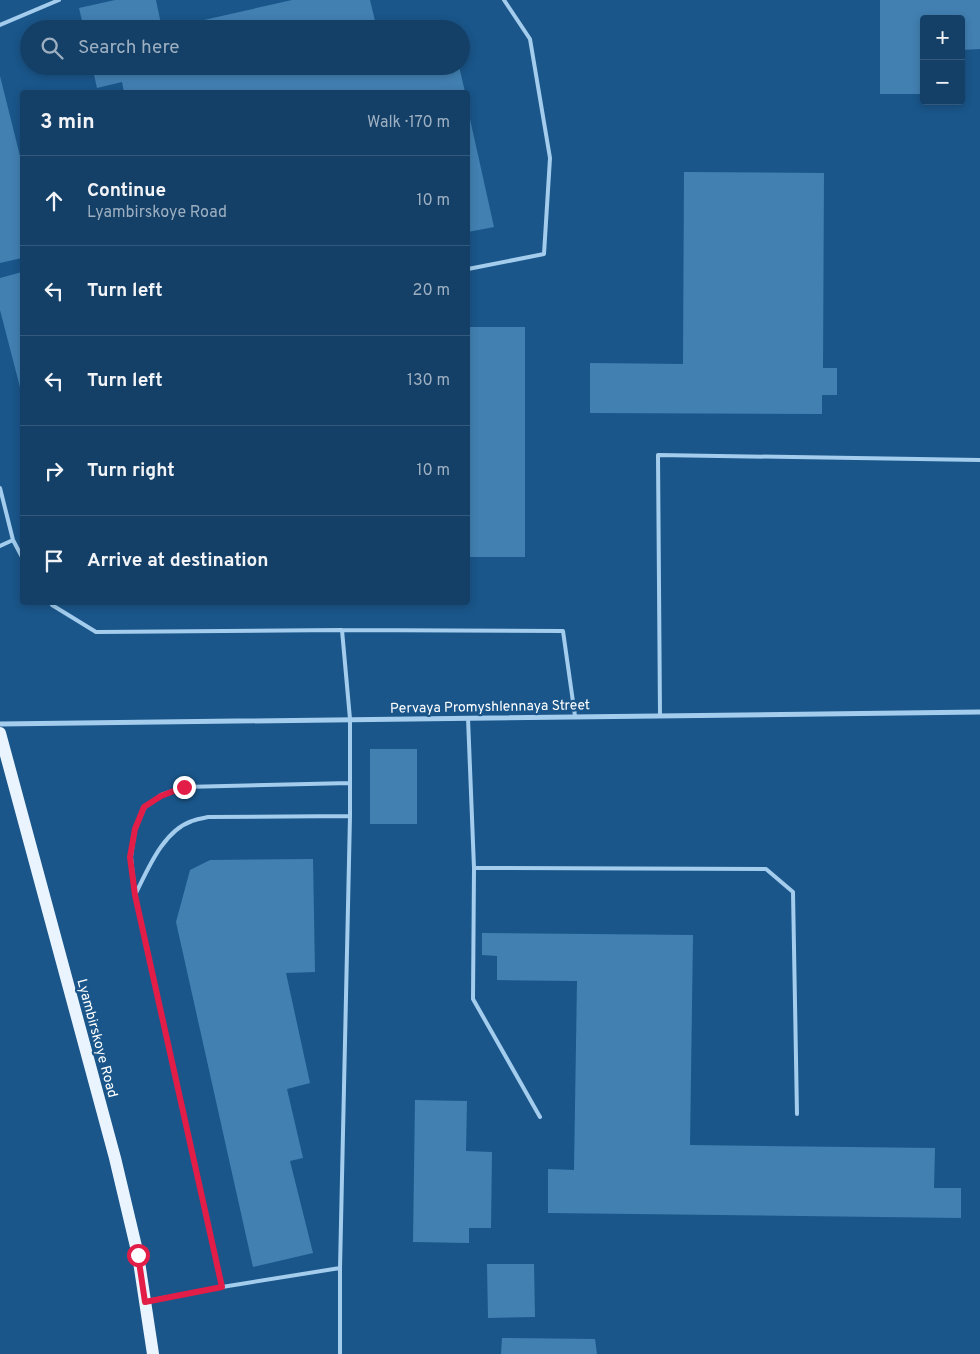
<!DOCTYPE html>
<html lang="en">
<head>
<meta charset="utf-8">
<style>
	:root { --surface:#144068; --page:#1d476e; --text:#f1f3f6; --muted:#9dafc0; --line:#33597c }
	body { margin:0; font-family:Overpass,sans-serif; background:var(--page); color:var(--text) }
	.controls { position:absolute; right:15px; top:15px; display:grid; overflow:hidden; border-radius:5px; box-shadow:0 2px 8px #0003 }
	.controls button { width:45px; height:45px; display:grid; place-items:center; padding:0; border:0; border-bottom:1px solid var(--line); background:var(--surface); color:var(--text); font:25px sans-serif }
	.stop { position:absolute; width:15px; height:15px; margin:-11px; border:4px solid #e11d48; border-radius:50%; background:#fff }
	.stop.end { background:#e11d48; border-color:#fff; box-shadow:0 1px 5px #0008 }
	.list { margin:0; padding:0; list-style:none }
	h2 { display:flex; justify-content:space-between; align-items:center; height:65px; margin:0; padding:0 20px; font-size:21px }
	h2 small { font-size:16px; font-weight:400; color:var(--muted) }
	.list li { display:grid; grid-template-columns:32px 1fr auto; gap:15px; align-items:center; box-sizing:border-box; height:90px; padding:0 20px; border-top:1px solid var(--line) }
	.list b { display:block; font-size:19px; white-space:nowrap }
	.list p { margin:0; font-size:16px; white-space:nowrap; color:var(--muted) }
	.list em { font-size:16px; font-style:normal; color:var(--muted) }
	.icon { flex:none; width:28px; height:28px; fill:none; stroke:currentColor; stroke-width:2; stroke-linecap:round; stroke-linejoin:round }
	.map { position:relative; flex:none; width:980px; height:1354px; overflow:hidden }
	.search { position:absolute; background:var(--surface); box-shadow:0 2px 8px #0003; left:20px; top:20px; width:450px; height:55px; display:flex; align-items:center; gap:12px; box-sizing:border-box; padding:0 18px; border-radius:28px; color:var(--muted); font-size:19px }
	.panel { position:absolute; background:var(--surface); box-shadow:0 2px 8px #0003; left:20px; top:90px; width:450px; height:515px; border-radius:5px }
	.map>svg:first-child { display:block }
	.building { fill:#4280b2 }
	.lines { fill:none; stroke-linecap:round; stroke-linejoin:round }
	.lane { stroke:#a3cced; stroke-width:4 }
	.street { stroke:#a3cced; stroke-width:5 }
	.primary { stroke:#e9f4ff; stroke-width:12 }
	.route { stroke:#e11d48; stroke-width:6 }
	.labels { text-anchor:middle; stroke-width:4.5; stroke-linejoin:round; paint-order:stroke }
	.street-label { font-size:14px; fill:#fff; stroke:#1a568a }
</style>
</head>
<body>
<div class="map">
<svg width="980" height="1354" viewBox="0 0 980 1354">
	<rect width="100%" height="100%" fill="#1a568a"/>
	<path class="building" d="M115 0H156L162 29H84L79 8Z
		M292 0H370L377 29H164Z
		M880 0H980V49L961 50V19H924V94H880Z
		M92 66H459L465 92H124L122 82 97 88Z
		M0 76 22 164V258L0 263Z
		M468 110 494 227 468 232Z
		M684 172 824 173 823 368H837V395H822V414L590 413V363L683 364Z
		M22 272V395L0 310V278Z
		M468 327H525V557H468Z
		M370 749H417V824H370Z
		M313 859 315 972 286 973 310 1083 287 1089 303 1158 290 1161 313 1253 253 1267 176 922 190 870 210 860Z
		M482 933 693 935 690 1145 935 1148 934 1188H961V1218L548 1213V1169L574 1170 577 981 497 980V956L482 955Z
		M415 1100 467 1101 466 1151 492 1152 491 1228H469V1243L413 1242Z
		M487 1264H534L535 1317 488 1318Z
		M502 1338 595 1339 597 1354H501Z"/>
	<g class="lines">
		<path class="lane" d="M0 25 59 0
			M468 269 544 254 550 158 530 39 504 0
			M0 488 13 540 0 546
			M13 540 22 557
			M50 602 52 605 96 632 342 630 350 719V816L340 1268V1354
			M342 630 563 631 575 716
			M660 715 658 455 980 460
			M468 718 474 868 766 869 793 892 797 1114
			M474 868 473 999 540 1117
			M135 895C148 869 163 831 192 821 197 819 203 818 208 817L350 816
			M340 1268 222 1287 135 895 131 857 135 829 145 807 161 795 184 787 350 783
			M147 1301 222 1287"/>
		<path class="street" d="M0 724 980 712"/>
		<path class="primary" d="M0 733 115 1158 138 1255 153 1354"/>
	</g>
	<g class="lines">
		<path class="route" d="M138 1255 145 1302 222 1287 135 895 130 857 135 829 144 807 161 796 184 787"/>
	</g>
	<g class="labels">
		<g class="street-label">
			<text transform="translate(490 706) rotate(-1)" y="5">Pervaya Promyshlennaya Street</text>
			<text transform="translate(98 1038) rotate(75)" y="5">Lyambirskoye Road</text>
		</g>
	</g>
</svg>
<div class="controls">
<button>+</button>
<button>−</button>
</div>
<div class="stop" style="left:138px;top:1255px"></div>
<div class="stop end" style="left:184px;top:787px"></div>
<div class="search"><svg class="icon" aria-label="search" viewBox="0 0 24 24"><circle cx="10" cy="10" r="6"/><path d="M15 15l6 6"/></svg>Search here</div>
<section class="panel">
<h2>3 min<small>Walk · 170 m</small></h2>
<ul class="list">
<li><svg class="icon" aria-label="ahead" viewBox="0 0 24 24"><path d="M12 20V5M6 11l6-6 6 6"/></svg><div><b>Continue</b><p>Lyambirskoye Road</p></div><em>10 m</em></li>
<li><svg class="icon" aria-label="left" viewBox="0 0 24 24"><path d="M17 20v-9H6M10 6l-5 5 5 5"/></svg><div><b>Turn left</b></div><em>20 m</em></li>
<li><svg class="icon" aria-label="left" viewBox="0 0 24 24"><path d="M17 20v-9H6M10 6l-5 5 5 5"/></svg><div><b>Turn left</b></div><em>130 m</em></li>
<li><svg class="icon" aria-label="right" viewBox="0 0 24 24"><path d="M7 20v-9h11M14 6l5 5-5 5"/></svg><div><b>Turn right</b></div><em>10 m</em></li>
<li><svg class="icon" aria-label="arrive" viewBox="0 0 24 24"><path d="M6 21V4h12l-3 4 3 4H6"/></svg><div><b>Arrive at destination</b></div></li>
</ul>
</section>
</div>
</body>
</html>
